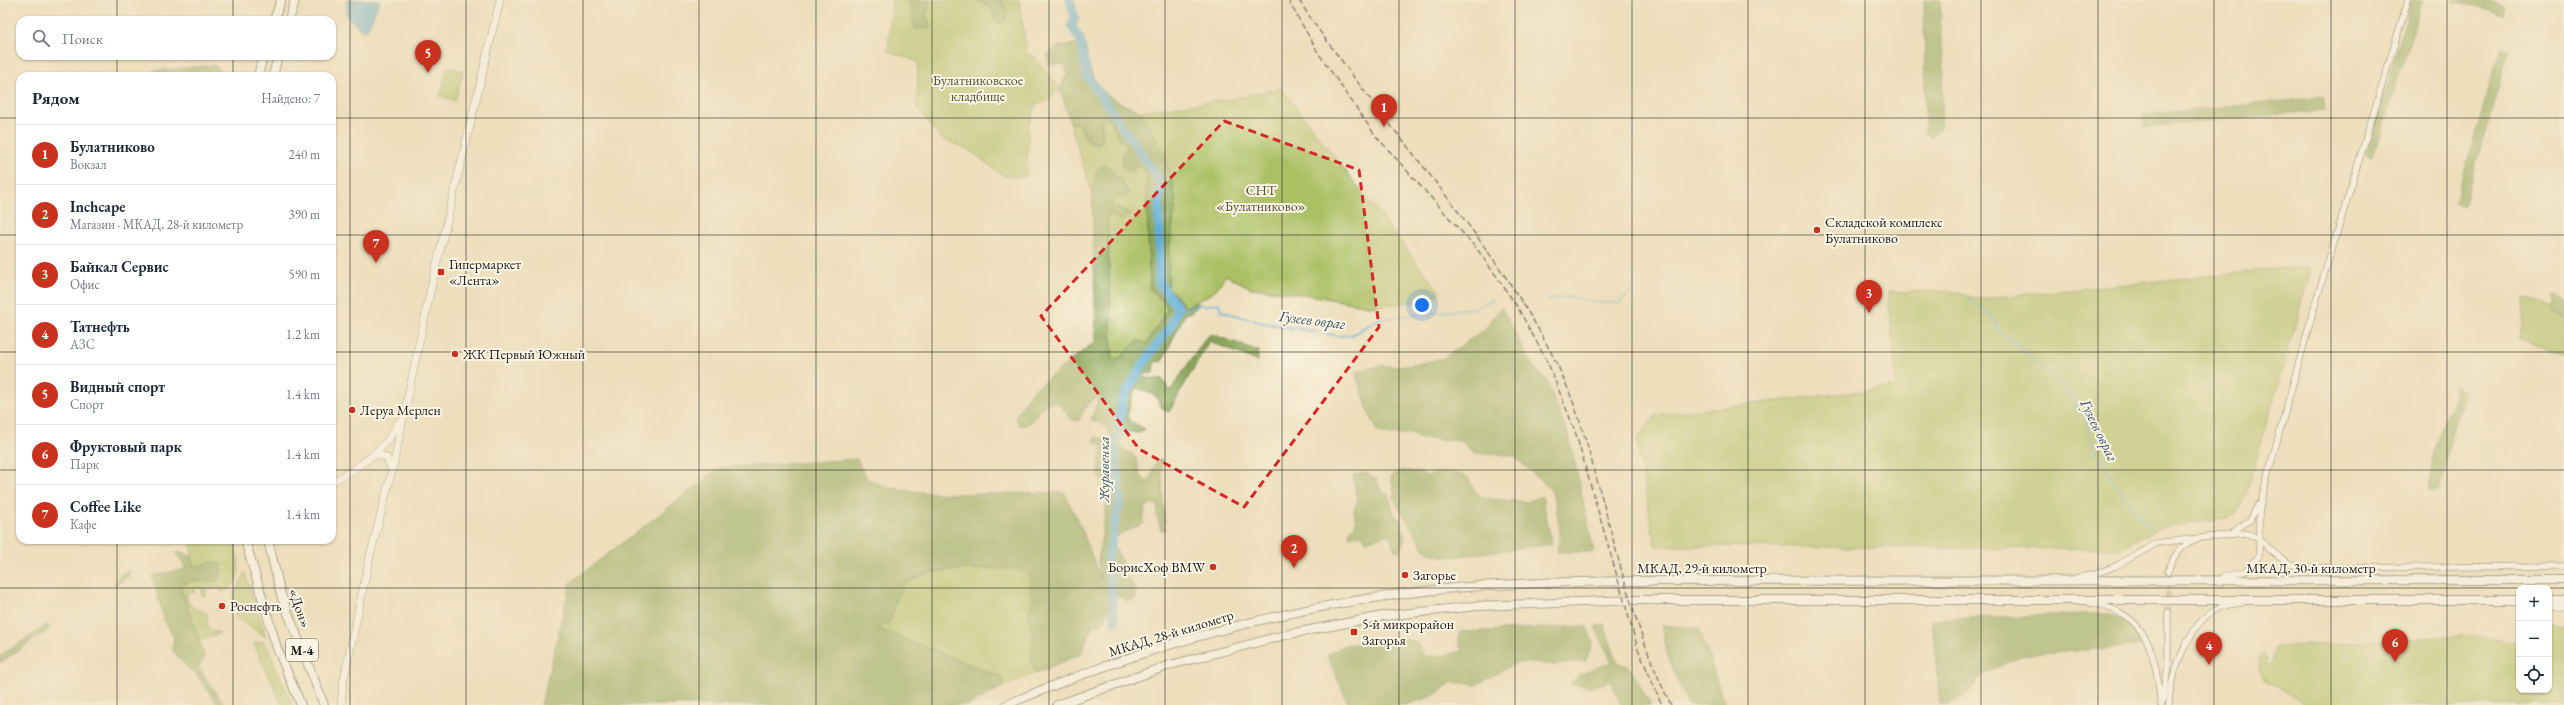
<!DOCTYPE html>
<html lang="ru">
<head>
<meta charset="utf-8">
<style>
	:root { --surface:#fff; --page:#f2f2f3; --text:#1f2937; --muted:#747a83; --line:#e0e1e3; --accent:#c8321e }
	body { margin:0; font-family:"EB Garamond",serif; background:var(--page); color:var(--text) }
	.controls { position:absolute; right:12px; bottom:12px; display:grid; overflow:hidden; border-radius:8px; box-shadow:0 1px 3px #0004 }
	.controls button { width:36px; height:36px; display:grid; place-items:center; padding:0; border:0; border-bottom:1px solid var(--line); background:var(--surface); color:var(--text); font:20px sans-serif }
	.you { position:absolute; left:1422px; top:305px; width:14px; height:14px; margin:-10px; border:3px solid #fff; border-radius:50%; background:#1a73e8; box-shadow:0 0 0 6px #1a73e833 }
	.badge { display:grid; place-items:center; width:26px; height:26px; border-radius:50%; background:var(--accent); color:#fff; font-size:13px; font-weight:700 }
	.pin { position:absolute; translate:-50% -33px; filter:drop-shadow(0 1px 2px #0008) }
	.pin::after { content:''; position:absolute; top:21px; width:14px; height:12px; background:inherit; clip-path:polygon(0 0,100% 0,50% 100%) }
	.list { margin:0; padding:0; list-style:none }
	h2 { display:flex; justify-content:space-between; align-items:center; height:52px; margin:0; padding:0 16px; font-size:17px }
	h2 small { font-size:13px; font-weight:400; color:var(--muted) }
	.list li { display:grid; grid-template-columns:26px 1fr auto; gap:12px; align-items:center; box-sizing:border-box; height:60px; padding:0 16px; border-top:1px solid var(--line) }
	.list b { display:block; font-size:15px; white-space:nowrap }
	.list p { margin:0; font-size:13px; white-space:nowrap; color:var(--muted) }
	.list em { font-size:13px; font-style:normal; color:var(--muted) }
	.icon { flex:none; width:22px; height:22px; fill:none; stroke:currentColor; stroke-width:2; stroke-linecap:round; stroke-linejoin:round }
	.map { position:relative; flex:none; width:2564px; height:705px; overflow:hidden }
	.search { position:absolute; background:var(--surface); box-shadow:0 1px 3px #0004; left:16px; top:16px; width:320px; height:44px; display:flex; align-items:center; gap:10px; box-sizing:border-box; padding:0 14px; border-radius:12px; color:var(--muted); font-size:15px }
	.panel { position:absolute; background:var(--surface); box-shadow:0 1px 3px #0004; left:16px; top:72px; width:320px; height:472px; border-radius:12px }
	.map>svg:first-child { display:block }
	.green { fill:#abbf63; stroke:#646e40 }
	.forest { fill:#88a659; stroke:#52613a }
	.water { fill:#5eaed8; stroke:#3d657a }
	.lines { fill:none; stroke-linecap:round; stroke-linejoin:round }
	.stream { stroke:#5eaed8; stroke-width:1.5 }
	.river { stroke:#5eaed8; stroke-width:9 }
	.minor-tunnel { stroke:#c3b89c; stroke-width:5.5; stroke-dasharray:5.5 3; stroke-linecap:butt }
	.minor-casing { stroke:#656054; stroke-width:7 }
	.major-casing { stroke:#656054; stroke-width:8 }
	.highway-casing { stroke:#656054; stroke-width:10 }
	.minor { stroke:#fff; stroke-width:5.5 }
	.major { stroke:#fff; stroke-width:7 }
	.highway { stroke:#fff; stroke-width:8 }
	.rail { stroke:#1c1c1c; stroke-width:1.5; stroke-dasharray:6 3; stroke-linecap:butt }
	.marked { fill:none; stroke:#d62828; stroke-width:3; stroke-dasharray:8 5; stroke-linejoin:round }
	.grid { fill:none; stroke:#1c1c1c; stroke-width:1; stroke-opacity:0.55 }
	.poi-dot { fill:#c8321e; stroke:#fcf5e5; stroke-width:1.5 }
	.labels { text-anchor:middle; stroke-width:4; stroke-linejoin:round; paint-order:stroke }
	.shield { fill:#fcf5e5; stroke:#5f5d58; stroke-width:1 }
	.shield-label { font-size:13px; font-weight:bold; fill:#1c1c1c }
	.park-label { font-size:14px; fill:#4e5535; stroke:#fcf5e5 }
	.poi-label { font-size:14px; fill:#1c1c1c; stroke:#fcf5e5; text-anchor:start }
	.street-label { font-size:14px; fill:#1c1c1c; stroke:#fcf5e5 }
	.water-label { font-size:15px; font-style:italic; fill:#365667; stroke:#fcf5e5 }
</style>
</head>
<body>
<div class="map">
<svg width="2564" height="705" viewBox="0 0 2564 705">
	<rect width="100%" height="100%" fill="#fcf5e5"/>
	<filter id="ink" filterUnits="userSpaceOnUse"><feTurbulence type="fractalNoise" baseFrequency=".025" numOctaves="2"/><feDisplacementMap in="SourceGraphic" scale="8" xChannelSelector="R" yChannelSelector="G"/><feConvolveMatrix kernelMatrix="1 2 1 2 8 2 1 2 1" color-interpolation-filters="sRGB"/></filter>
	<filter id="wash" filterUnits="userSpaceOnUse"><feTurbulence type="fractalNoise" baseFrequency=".012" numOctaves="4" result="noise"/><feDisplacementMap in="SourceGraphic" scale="16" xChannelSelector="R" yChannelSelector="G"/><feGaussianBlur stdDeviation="0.9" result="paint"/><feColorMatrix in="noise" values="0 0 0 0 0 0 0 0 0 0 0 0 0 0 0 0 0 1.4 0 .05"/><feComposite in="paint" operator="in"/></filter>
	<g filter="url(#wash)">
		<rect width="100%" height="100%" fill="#eddfbc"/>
		<path class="green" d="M892 0H1019L1027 54 1034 56 1060 89 1048 101 1036 104 1029 125 1026 177 1004 176 969 150 941 138 917 108 918 62 888 51Z
			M448 67 463 71 455 101 440 96Z
			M1281 88 1440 292 1430 301 1368 306 1309 295 1251 288 1226 275 1214 292 1186 307 1168 287 1165 154 1140 111 1232 99Z
			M1105 118 1111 119 1117 135 1128 147 1131 173 1137 164 1146 171 1150 289C1155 297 1165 300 1168 309L1147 343 1137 341 1121 357 1116 359 1112 355 1107 213 1128 217 1130 213 1110 206 1114 196 1125 197 1097 170 1092 195 1070 122 1080 125 1084 137 1094 144 1099 143 1103 139 1101 122Z
			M2306 266 2311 270 2246 495 2237 512 2228 519 2161 527 2119 549 1655 546 1637 440 1656 415 1897 387 1888 292 1951 291 1978 299Z
			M2525 298 2564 310V354L2520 339Z
			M202 540H210L212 543 219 540H234C238 560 247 583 221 593L219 587 206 590V596L201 594 203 589 195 587V593L188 591C185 606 195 609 207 613L208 629 220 633 199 641 180 585 192 581H217L222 571 214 562 193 567 191 544Z
			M1016 568 1029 576 1033 601 1028 613 1034 638 1031 659 1036 673 1003 687 1002 677 878 629 890 621 902 585 925 574 947 570Z
			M245 573 266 637 236 618 233 598Z
			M2549 620 2564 627V705H2304L2264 679 2259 669 2258 659 2263 653 2266 658 2265 666 2270 665 2275 647 2475 635 2518 642 2519 640V690H2549Z
			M262 641 268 648 292 705H282L254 644Z"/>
		<path class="forest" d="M908 0H930L926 15 931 28 915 29C910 19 913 9 908 0Z
			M975 0H1001L1008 14 1002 25 994 20 992 8Z
			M1924 0H1940L1941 45 1944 67 1941 127 1932 137 1925 133Z
			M2412 0H2423L2373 156 2366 154Z
			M2452 0H2485L2505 6 2503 15Z
			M1085 43C1090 84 1101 97 1140 111L1165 154 1176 202 1169 251 1168 287 1185 307 1196 302 1199 305 1191 312 1185 314 1162 361 1154 362 1153 373 1142 374 1147 378 1162 379 1170 391 1205 339 1211 334 1259 351 1257 361 1209 341 1169 412 1161 407 1156 396 1137 388 1134 390 1127 416 1131 422 1145 429 1139 433 1123 431 1116 444C1131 457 1138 450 1139 474L1147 482C1155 476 1150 463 1161 459L1165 530H1161L1157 516 1158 504H1150L1145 509 1143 524 1118 535 1113 545 1121 559 1122 570 1135 588V599L1128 601 1117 595 1111 576H1107C1109 591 1112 613 1100 625H1093L1081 654 1036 673 1031 659 1034 638 1028 613 1033 601 1029 577 1016 568 947 570 925 574 902 585 890 621 878 629 1002 677 1003 687 968 705H541L571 582 720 468 857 459C860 465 864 476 870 480 907 501 1018 492 1064 492L1081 527 1101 580 1098 562 1108 494C1107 486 1101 482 1099 474 1096 464 1102 454 1102 446L1095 442 1094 438H1106L1111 434 1101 422H1093L1091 418 1099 398C1086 399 1084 412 1079 421L1071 419 1059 403C1036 399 1037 429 1019 425L1015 417 1031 392 1096 341 1092 195 1097 170 1105 164 1120 179 1129 193 1125 197 1114 196 1110 206 1130 213 1122 220 1107 214 1112 355 1116 359 1121 357 1137 341 1147 343 1168 309 1167 304 1150 289 1146 171 1137 164 1131 173 1122 166V155L1128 146 1117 135 1111 119 1105 118 1101 122 1103 139 1100 143 1088 141 1080 125 1070 122 1060 89 1067 74 1065 64 1048 65 1047 54 1059 46Z
			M2501 47 2509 51 2463 207 2455 203Z
			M215 65 226 76H154L153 71Z
			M2324 97 2325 110 2144 127 2143 115Z
			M2552 296 2564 301V319L2551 312Z
			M1501 307 1533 366 1546 379 1570 440 1594 552H1557L1560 532 1556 505 1551 490 1514 456 1473 453 1462 441 1420 439 1413 433 1392 435 1378 432 1369 413 1355 372 1380 366H1408L1444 358 1486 328Z
			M2456 386 2463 391 2461 411 2455 420 2439 491 2434 493 2429 489 2433 456 2446 413 2451 409Z
			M1402 470 1417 472 1428 476C1442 469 1455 472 1469 478L1473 488 1483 498 1526 502 1542 496 1552 544 1451 557 1431 554 1422 546 1395 501 1391 476Z
			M1367 473 1377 480 1382 492 1388 494 1395 516 1401 520 1405 539 1400 551 1394 549 1390 534 1366 541 1363 535 1349 537V531L1356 524 1354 510 1357 502 1353 475Z
			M180 551 192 557 193 567 214 562 221 564 220 578 217 581H192L180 586 205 657 198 667 225 705H218L195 672 190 670 172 650 174 637 164 620 152 576 185 569 182 561 176 554Z
			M130 570 129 576 116 585H113L122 573Z
			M2081 614H2110L2128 621 2142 645 2021 656 1981 676 1970 691 1948 705H1940L1932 621 1938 619Z
			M1604 624 1618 664 1629 666 1651 705H1621L1611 681 1592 687 1570 684 1579 675 1612 662 1595 627Z
			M47 625 50 629 0 663V656Z
			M1662 625 1699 628 1725 705H1688L1667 654Z
			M1586 626 1593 642 1586 661 1555 665 1518 662 1476 685 1453 682 1433 696 1405 705H1349L1327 655 1345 645 1404 639 1416 642 1425 656H1440L1463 651 1459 645V632Z"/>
		<path class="water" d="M347 0H380L367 30H361L346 15Z"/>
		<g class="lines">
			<path class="stream" d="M1968 298 1988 312 2002 332 2065 388 2085 417 2090 439 2115 484 2151 529
				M1548 300 1571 297 1601 303H1619L1630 293
				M1178 308 1186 309 1200 304 1204 306 1219 303 1221 311 1263 323 1340 336 1352 335 1379 319 1474 308 1493 299"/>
			<path class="river" d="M1070 0 1075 19 1071 26 1080 39 1087 76 1159 179V282L1178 308 1172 324 1144 363 1122 400 1116 452 1120 499 1108 558 1115 622"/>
		</g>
	</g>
	<g filter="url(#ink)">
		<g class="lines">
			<path class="minor-tunnel" d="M2168 612V572"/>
			<defs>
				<path id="minor" d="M2233 532 2250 520 2258 505
					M2168 572C2172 557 2181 545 2196 539
					M2224 577 2245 571 2259 556V513L2263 492 2314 308 2408 0
					M2075 578 2095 574 2116 566 2157 543 2243 533C2264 535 2274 563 2304 568L2564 566
					M2090 603C2149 612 2155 653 2161 705
					M2163 701 2168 666V612
					M2169 705C2169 677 2189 624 2215 610 2223 605 2232 604 2242 603"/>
				<path id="major" d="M372 456 380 455 387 458 391 469
					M332 482C357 469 386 450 398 423
					M2549 604 2564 607
					M341 705 343 683 370 556 392 471 431 288 500 0"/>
				<path id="highway" d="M274 20 281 0
					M289 20 295 0
					M258 76 263 56
					M273 76 278 56
					M245 540 277 648 301 705
					M268 540 281 595 324 705
					M2549 600H2564
					M1006 705C1144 646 1293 604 1443 589 1507 583 1571 582 1634 581L2564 580
					M1057 705 1170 665 1289 634 1383 616 1477 606 1635 600H2519"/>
			</defs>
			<use href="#minor" class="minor-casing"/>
			<use href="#major" class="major-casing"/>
			<use href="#highway" class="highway-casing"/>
			<use href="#minor" class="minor"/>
			<use href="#major" class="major"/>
			<use href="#highway" class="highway"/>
			<path class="rail" d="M1288 0 1319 54 1375 135 1477 249 1497 277 1518 308 1548 363 1575 431 1638 649 1662 705
				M1299 0C1315 27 1335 51 1353 76 1422 169 1502 256 1555 360 1577 404 1589 451 1602 498 1621 569 1638 639 1671 705"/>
		</g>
	</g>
	<path d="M0 0H2564V705H0ZM1224 121 1359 170 1379 327 1244 507 1139 449 1041 316Z" fill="#eddfbc" fill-opacity=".55" fill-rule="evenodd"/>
	<path class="marked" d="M1224 121 1359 170 1379 327 1244 507 1139 449 1041 316Z"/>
	<path class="grid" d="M117 0V20M233 0V20M350 0V705M466 0V705M583 0V705M699 0V705M816 0V705M932 0V705M1049 0V705M1165 0V705M1282 0V705M1399 0V705M1515 0V705M1632 0V705M1748 0V705M1865 0V705M1981 0V705M2098 0V705M2214 0V705M2331 0V705M2447 0V705M117 56V76M233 56V76M0 118H20M332 118H2564M0 235H20M332 235H2564M0 352H20M332 352H2564M0 470H20M332 470H2564M117 540V705M233 540V705M0 588H2564"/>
	<g class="poi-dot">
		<circle cx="1817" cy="230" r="4"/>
		<rect x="437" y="268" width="8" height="8" rx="2"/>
		<circle cx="455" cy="354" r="4"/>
		<circle cx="352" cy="410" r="4"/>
		<circle cx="1213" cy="567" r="4"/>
		<circle cx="1405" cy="575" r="4"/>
		<circle cx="222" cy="606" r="4"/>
		<rect x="1350" y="628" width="8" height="8" rx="2"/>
	</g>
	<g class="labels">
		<rect class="shield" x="286" y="639" width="32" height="22" rx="3"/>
		<g class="shield-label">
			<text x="302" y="655">М-4</text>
		</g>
		<g class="park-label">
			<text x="978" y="85">Булатниковское<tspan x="978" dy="16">кладбище</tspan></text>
			<text x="1261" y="195">СНТ<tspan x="1261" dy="16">«Булатниково»</tspan></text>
		</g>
		<g class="poi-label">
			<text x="1825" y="227">Складской комплекс<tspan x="1825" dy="16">Булатниково</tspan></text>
			<text x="449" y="269">Гипермаркет<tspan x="449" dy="16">«Лента»</tspan></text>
			<text x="463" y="359">ЖК Первый Южный</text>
			<text x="360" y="415">Леруа Мерлен</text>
			<text x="1205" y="572" text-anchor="end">БорисХоф BMW</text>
			<text x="1413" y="580">Загорье</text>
			<text x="230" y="611">Роснефть</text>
			<text x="1362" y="629">5-й микрорайон<tspan x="1362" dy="16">Загорья</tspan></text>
		</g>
		<g class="street-label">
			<text x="1702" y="573">МКАД, 29-й километр</text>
			<text x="2311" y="573">МКАД, 30-й километр</text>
			<text transform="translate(300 608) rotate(71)" y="5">«Дон»</text>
			<text transform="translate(1171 633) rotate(-17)" y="5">МКАД, 28-й километр</text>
		</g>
		<g class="water-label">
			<text transform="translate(1312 320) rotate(7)" y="5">Гузеев овраг</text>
			<text transform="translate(2099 430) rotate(64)" y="5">Гузеев овраг</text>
			<text transform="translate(1104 469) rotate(-90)" y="5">Журавенка</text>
		</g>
	</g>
</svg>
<div class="controls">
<button>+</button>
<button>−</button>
<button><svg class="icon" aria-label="locate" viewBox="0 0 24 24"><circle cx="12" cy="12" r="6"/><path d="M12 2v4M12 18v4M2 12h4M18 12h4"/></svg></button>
</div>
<div class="you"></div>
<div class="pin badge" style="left:1384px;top:127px">1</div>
<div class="pin badge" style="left:1294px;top:568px">2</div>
<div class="pin badge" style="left:1869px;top:313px">3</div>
<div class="pin badge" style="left:2209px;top:665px">4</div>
<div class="pin badge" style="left:428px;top:73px">5</div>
<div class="pin badge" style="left:2395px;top:662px">6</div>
<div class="pin badge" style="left:376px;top:263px">7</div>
<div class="search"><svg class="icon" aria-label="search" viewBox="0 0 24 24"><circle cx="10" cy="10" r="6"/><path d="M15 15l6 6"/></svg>Поиск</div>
<section class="panel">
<h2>Рядом<small>Найдено: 7</small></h2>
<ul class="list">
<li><span class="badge">1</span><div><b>Булатниково</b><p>Вокзал</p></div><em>240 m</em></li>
<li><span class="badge">2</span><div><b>Inchcape</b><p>Магазин · МКАД, 28-й километр</p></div><em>390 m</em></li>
<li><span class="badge">3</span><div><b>Байкал Сервис</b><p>Офис</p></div><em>590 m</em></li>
<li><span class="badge">4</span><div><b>Татнефть</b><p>АЗС</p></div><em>1.2 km</em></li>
<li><span class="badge">5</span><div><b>Видный спорт</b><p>Спорт</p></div><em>1.4 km</em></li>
<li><span class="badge">6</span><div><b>Фруктовый парк</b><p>Парк</p></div><em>1.4 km</em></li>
<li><span class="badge">7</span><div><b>Coffee Like</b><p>Кафе</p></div><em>1.4 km</em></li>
</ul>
</section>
</div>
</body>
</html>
